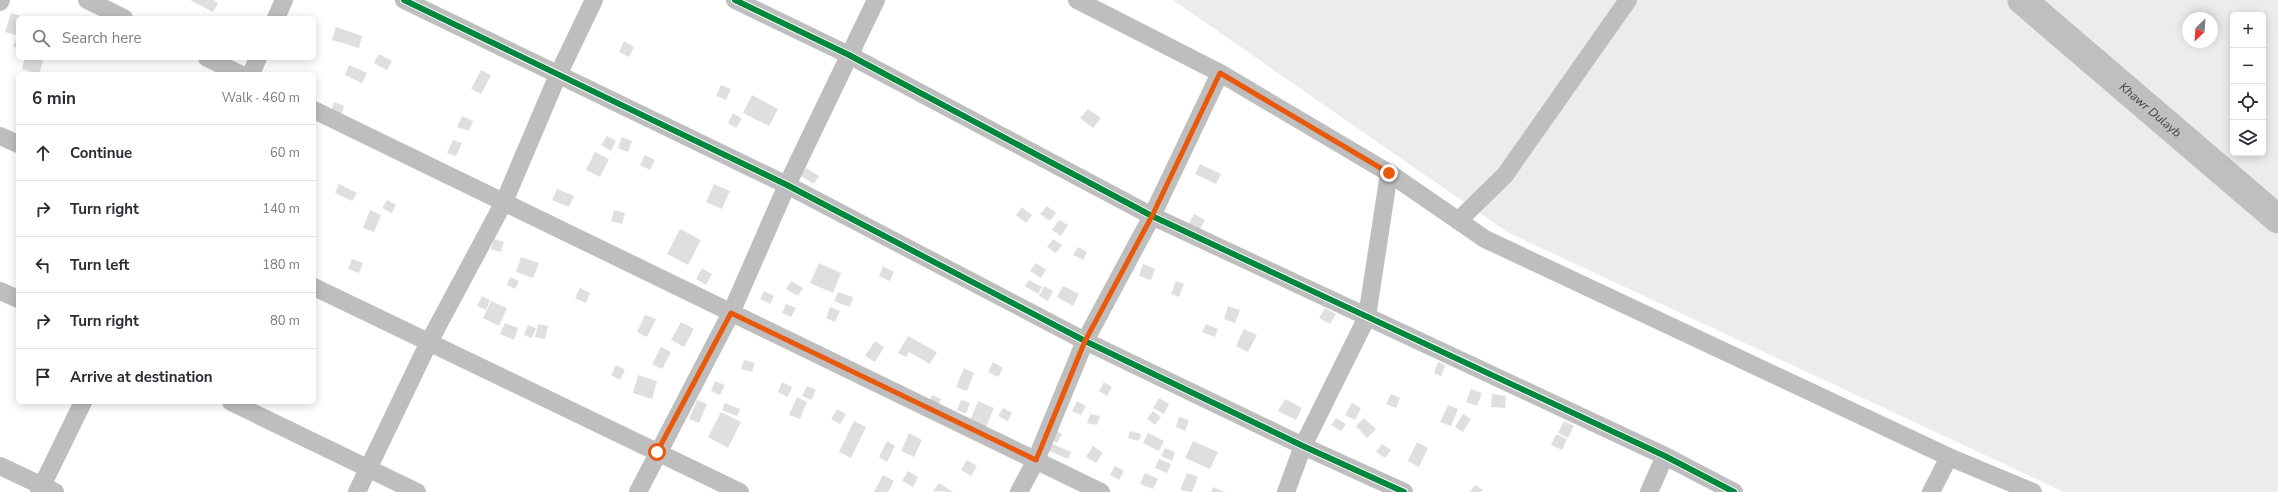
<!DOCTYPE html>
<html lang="en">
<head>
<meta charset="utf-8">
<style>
	:root { --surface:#fff; --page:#f7f7f7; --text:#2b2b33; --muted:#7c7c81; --line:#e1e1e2 }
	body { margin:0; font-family:"Nunito Sans",sans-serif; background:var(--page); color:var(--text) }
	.controls { position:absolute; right:12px; top:12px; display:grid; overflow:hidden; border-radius:6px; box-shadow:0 2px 10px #0003 }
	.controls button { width:36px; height:36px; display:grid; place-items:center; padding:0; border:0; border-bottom:1px solid var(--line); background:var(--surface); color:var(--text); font:20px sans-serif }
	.compass { position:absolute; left:2182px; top:12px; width:36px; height:36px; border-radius:50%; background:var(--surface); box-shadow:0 2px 10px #0003; rotate:205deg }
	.stop { position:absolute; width:12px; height:12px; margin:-9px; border:3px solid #ea580c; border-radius:50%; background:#fff }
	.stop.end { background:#ea580c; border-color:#fff; box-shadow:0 1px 4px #0008 }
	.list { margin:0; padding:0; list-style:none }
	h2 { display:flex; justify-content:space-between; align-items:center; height:52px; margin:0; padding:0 16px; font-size:17px }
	h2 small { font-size:13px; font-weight:400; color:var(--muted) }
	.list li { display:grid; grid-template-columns:26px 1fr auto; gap:12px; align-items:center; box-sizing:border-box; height:56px; padding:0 16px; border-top:1px solid var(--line) }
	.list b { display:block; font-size:15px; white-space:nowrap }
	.list em { font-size:13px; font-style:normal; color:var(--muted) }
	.icon { flex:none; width:22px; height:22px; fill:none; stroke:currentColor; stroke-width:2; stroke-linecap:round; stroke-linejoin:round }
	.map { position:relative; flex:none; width:2278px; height:492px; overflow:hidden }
	.search { position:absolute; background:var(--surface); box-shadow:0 2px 10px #0003; left:16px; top:16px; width:300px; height:44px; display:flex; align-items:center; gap:10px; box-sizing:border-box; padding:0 14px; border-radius:6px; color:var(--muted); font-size:15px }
	.panel { position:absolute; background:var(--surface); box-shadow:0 2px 10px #0003; left:16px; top:72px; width:300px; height:332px; border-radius:6px }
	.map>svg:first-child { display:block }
	.green { fill:#ececec; fill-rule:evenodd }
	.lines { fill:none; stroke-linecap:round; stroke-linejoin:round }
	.river { stroke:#bfbfbf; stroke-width:29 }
	.building { fill:#dfdfdf }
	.street { stroke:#bebebe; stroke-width:18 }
	.cycleway-casing { stroke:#fff; stroke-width:8 }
	.cycleway { stroke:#00873e; stroke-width:6 }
	.route { stroke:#ea580c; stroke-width:5 }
	.labels { text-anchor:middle; stroke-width:3.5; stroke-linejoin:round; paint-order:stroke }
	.water-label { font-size:12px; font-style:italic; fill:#444; stroke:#fff }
</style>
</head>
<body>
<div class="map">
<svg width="2278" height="492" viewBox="0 0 2278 492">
	<rect width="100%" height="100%" fill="#fff"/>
	<path class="green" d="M1173 0H2278V492H2064L1507 232ZM2233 15H2263V153H2233ZM2188 18H2212V42H2188Z"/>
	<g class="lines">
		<path class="river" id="s1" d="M2022 0 2278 219"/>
	</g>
	<path class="building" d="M190 0H213L218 3 213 12Z
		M11 13 21 16 18 18 16 35 5 32Z
		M336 27 362 36 359 48 332 40Z
		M18 36V49L13 46Z
		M624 41 634 47 629 57 619 52Z
		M379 54 392 61 387 70 374 63Z
		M25 58H44L39 74 22 69Z
		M349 65 367 73 362 83 345 75Z
		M481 70 491 75 481 94 471 89Z
		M721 85 731 89 726 100 716 96Z
		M752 95 778 109 769 126 743 113Z
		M334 102 344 106 341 116 331 112Z
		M1088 109 1101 118 1093 128 1080 118Z
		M733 113 742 119 736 128 728 123Z
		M462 116 473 121 469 131 457 127Z
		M607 136 616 141 611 151 601 145Z
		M622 137 632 141 628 152 618 148Z
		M453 140 462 143 456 156 447 153Z
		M595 152 609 159 600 177 586 170Z
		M645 155 655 160 650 170 640 165Z
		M1200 164 1221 174 1216 184 1195 174Z
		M806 168 819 176 814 184 801 176Z
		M339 184 357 193 352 201 335 193Z
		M714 184 730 191 722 209 706 202Z
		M557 189 574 196 569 207 552 200Z
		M387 200 396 205 392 213 382 208Z
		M1047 206 1056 213 1050 221 1040 214Z
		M1022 207 1032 215 1026 223 1016 215Z
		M370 210 381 215 374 232 363 228Z
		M614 210 625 213 622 224 611 221Z
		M1194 214 1205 220 1200 229 1189 223Z
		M1059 220 1068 225 1061 236 1052 230Z
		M680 229 701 240 688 265 667 254Z
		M494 239 504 242 501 252 491 249Z
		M1053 239 1062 245 1056 253 1047 247Z
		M1078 247 1087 252 1083 260 1073 255Z
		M521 257 539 263 533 278 516 272Z
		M352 259 363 263 359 273 348 269Z
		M819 263 841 273 833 293 810 283Z
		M1036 263 1046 270 1041 278 1030 271Z
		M1143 264 1155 269 1151 280 1139 276Z
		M883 266 894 272 890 281 879 276Z
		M702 268 712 274 706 285 696 279Z
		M510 277 519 281 515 289 507 285Z
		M1029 280 1042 287 1038 294 1025 286Z
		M791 281 803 288 798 296 786 289Z
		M1176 281 1184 284 1179 297 1171 294Z
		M1044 286 1053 291 1048 301 1039 296Z
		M1063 286 1079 294 1073 306 1057 297Z
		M580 288 590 293 586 303 575 298Z
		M764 291 774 296 770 304 760 299Z
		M838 292 853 297 850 307 834 301Z
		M482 296 490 300 486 310 477 306Z
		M491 301 507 308 499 326 483 318Z
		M786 304 796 308 791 317 782 313Z
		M1228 306 1240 310 1235 323 1224 319Z
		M830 307 840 311 835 322 826 318Z
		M1325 308 1336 314 1330 324 1319 318Z
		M645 315 656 319 647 337 637 332Z
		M681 322 694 329 684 347 671 340Z
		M505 323 518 328 514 340 500 334Z
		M538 324 548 326 545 339 535 337Z
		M1206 324 1218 329 1215 337 1202 332Z
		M528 325 536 328 532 338 524 335Z
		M1244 329 1257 335 1248 352 1236 346Z
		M908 336 937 352 930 364 909 352 906 357 898 353Z
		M875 341 884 347 875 362 865 356Z
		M661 347 671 352 662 369 652 364Z
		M744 360 755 363 752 372 741 369Z
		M993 362 1003 368 998 377 988 372Z
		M1438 362 1445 365 1441 376 1434 373Z
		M616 365 625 370 620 380 611 375Z
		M964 368 974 373 967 391 956 387Z
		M638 375 657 381 652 399 633 393Z
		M715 381 725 385 720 395 711 391Z
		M782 382 792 387 788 397 778 392Z
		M1104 382 1112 387 1107 396 1099 391Z
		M807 386 816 390 811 400 802 396Z
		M1471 389 1482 393 1477 406 1466 402Z
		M1391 394 1400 398 1396 408 1386 404Z
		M1492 394 1506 396 1505 408 1491 407Z
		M932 395 941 399 937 408 928 405Z
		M797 397 807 402 800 419 789 415Z
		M1159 398 1169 404 1164 414 1153 408Z
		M1285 399 1302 408 1296 420 1278 411Z
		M697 400 707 404 699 423 689 419Z
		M961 400 970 403 966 414 957 410Z
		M978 401 994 408 986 427 970 421Z
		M1077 401 1086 406 1081 415 1072 411Z
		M725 403 740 409 737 416 722 410Z
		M1352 403 1361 408 1355 420 1345 415Z
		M1448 405 1458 409 1451 426 1440 422Z
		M1003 408 1012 413 1008 421 998 416Z
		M837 409 846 414 840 424 831 419Z
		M1153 411 1161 417 1155 425 1147 419Z
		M721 412 741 422 728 448 708 437Z
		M1090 414 1100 416 1097 425 1087 423Z
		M1463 414 1471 419 1463 432 1455 427Z
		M1179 417 1189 420 1185 431 1176 427Z
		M1336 418 1346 424 1341 431 1331 425Z
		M1364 418 1376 429 1367 438 1356 426Z
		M854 421 866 427 851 458 839 452Z
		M1564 421 1574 426 1568 438 1558 433Z
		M1053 429 1062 434 1057 443 1049 439Z
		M1130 431 1141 434 1139 441 1128 438Z
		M909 433 922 440 914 457 901 451Z
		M1148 433 1164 441 1159 451 1143 443Z
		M1556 434 1567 439 1562 450 1551 445Z
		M887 441 895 446 887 462 879 457Z
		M1193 441 1218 452 1210 469 1185 458Z
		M1048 442 1071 452 1068 459 1045 449Z
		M1417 442 1428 448 1419 467 1408 461Z
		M1382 444 1391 450 1385 458 1376 452Z
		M1093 446 1103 453 1096 463 1086 457Z
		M1165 448 1175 452 1172 461 1161 456Z
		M1159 459 1171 464 1167 473 1155 468Z
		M967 460 977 466 971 476 961 470Z
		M1115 466 1124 471 1119 480 1110 475Z
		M908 471 918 477 913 487 902 481Z
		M1145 473 1158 479 1153 489 1140 484Z
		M1187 473 1198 477 1192 492 1180 490Z
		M883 475 894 481 888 492H874Z
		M939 483 953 492 933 491Z
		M1475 485 1483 490 1481 492H1470Z
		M1213 487 1225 492H1211Z"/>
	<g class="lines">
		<path class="street" d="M87 0 124 18
			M404 0 787 185 1085 341 1303 446 1404 492
			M735 0 849 55 1152 216 1665 456 1734 492
			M1077 0 1220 73 1389 173 1485 239 1949 457 2033 492
			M0 2 1 0
			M276 18 284 0
			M207 58 240 74
			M251 74 258 58
			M314 110 1101 492
			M0 136 18 144
			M1458 221 1505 175 1628 0
			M314 287 740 492
			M0 291 18 299
			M231 402 417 492
			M0 466 55 492
			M39 492 83 402
			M357 492 429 342 504 202 558 75 594 0
			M638 492 731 313 787 185 876 0
			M1019 492 1036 460 1085 341 1152 216 1220 73
			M1286 492 1303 446 1367 317 1389 173
			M1649 492 1665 456
			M1931 492 1949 457"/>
		<defs>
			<path id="cycleway" d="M404 0 787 185 1085 341 1303 446 1404 492
				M735 0 849 55 1152 216 1665 456 1734 492"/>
		</defs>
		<use href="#cycleway" class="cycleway-casing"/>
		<use href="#cycleway" class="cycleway"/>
	</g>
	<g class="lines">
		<path class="route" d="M657 452 731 313 1036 460 1085 341 1152 216 1220 73 1389 173"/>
	</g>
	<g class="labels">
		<g class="water-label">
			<text dy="4" stroke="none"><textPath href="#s1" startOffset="169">Khawr Dulayb</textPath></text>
		</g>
	</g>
</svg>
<div class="controls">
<button>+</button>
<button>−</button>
<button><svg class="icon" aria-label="locate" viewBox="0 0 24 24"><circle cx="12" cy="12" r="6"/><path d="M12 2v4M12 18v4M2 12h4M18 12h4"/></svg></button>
<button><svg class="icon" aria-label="layers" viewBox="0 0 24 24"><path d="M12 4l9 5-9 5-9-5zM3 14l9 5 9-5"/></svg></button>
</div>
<svg class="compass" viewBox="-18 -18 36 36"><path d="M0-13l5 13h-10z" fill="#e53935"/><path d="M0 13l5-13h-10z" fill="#7c7c81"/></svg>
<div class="stop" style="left:657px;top:452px"></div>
<div class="stop end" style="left:1389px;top:173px"></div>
<div class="search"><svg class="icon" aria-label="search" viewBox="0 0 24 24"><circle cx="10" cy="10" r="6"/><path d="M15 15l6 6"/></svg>Search here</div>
<section class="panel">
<h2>6 min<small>Walk · 460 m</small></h2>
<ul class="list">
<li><svg class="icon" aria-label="ahead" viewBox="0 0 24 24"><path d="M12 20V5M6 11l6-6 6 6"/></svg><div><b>Continue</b></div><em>60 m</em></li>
<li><svg class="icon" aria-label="right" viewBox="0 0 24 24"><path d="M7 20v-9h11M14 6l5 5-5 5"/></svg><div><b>Turn right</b></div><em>140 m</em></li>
<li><svg class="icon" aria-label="left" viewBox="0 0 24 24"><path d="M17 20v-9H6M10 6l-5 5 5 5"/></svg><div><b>Turn left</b></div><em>180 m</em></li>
<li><svg class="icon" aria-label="right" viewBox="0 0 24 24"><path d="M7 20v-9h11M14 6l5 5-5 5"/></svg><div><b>Turn right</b></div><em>80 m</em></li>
<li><svg class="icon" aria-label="arrive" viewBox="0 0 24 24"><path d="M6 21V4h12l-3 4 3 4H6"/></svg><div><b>Arrive at destination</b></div></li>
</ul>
</section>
</div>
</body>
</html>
